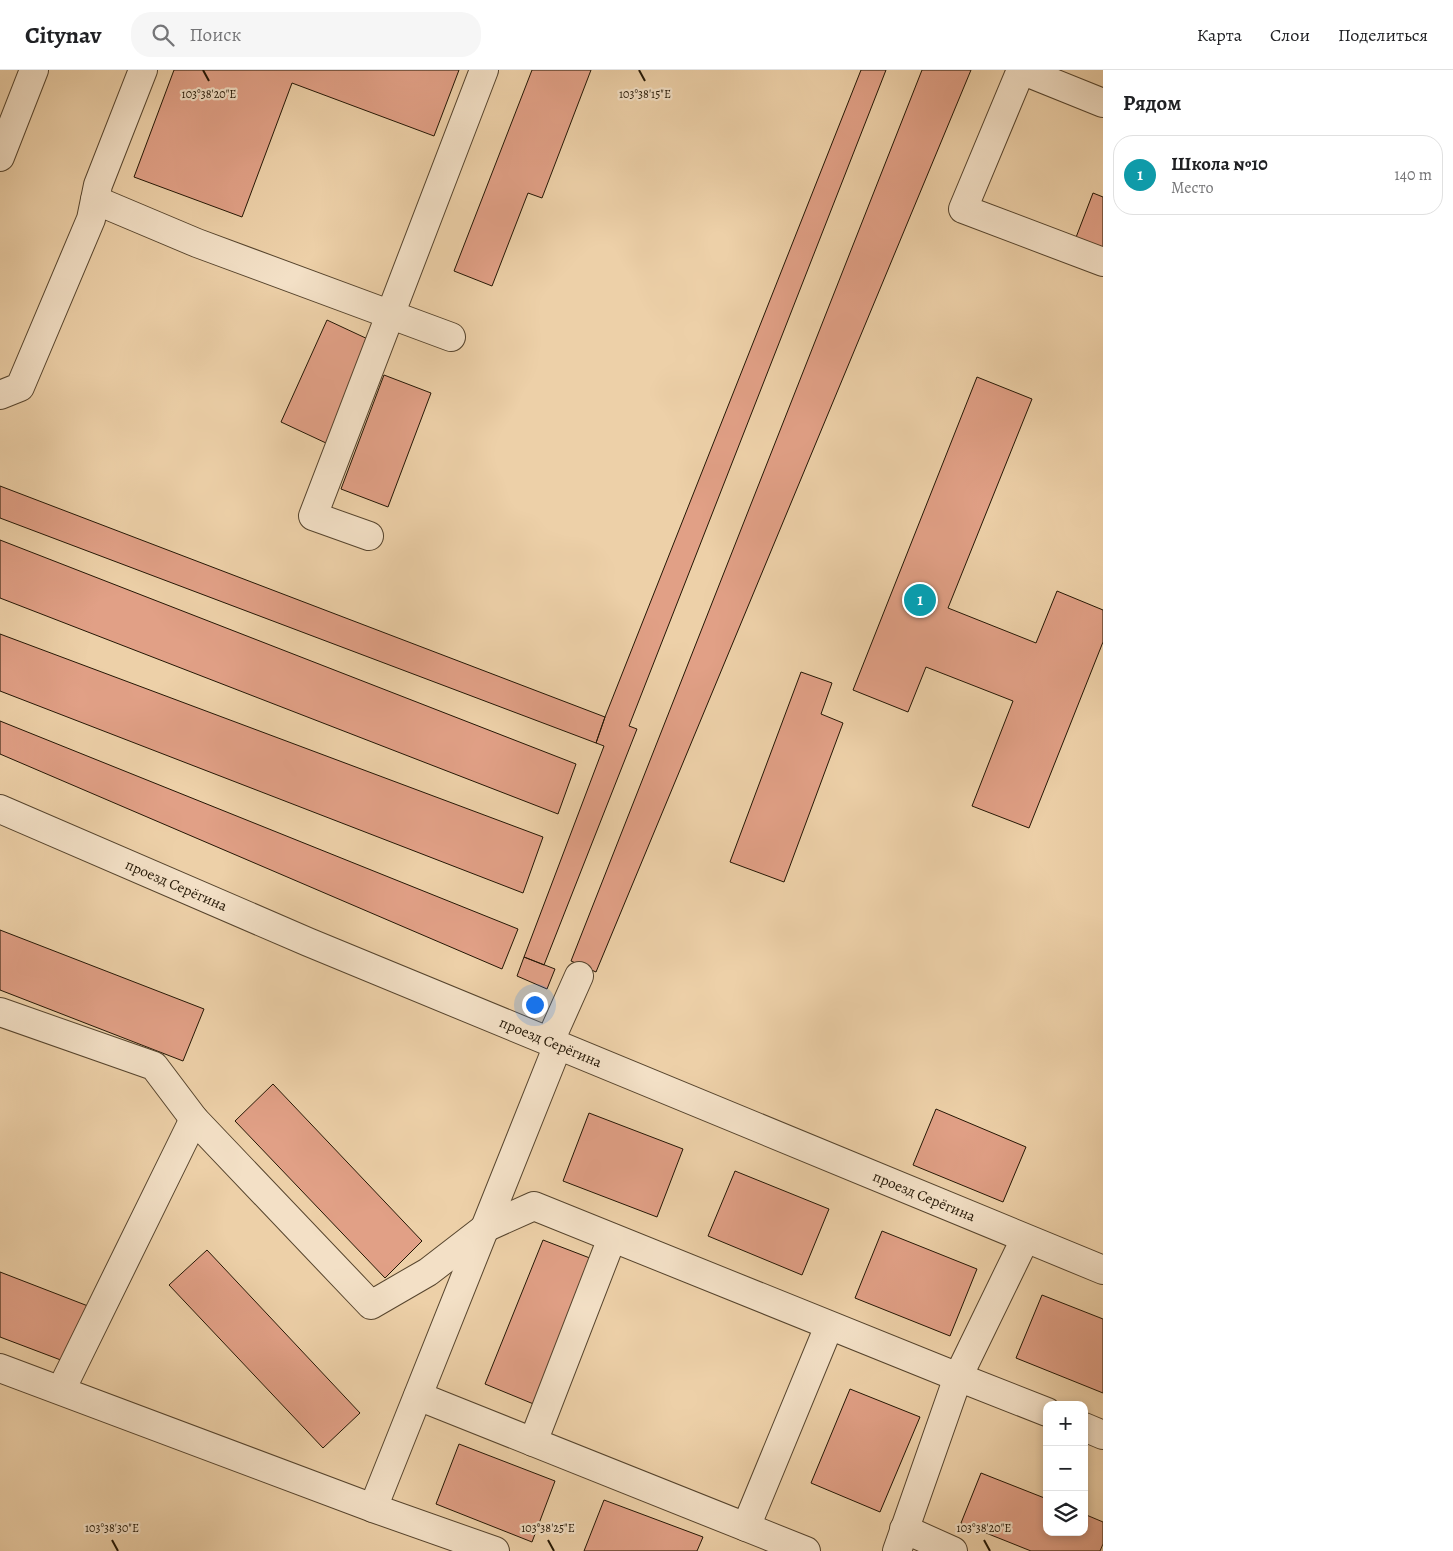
<!DOCTYPE html>
<html lang="ru">
<head>
<meta charset="utf-8">
<style>
	:root { --surface:#fff; --page:#f6f6f6; --text:#202124; --muted:#757577; --line:#e0e0e0; --accent:#8f2418 }
	body { margin:0; font-family:Alegreya,serif; background:var(--page); color:var(--text) }
	.controls { position:absolute; right:15px; bottom:15px; display:grid; overflow:hidden; border-radius:10px; box-shadow:0 2px 8px #0003 }
	.controls button { width:45px; height:45px; display:grid; place-items:center; padding:0; border:0; border-bottom:1px solid var(--line); background:var(--surface); color:var(--text); font:25px sans-serif }
	.you { position:absolute; left:534px; top:934px; width:18px; height:18px; margin:-12px; border:4px solid #fff; border-radius:50%; background:#1a73e8; box-shadow:0 0 0 8px #1a73e833 }
	.badge { display:grid; place-items:center; width:32px; height:32px; border-radius:50%; background:var(--accent); color:#fff; font-size:16px; font-weight:700 }
	.pin { position:absolute; translate:-50% -50%; border:2px solid #fff; box-shadow:0 1px 5px #0006 }
	.list { margin:0; padding:0; list-style:none }
	h2 { display:flex; justify-content:space-between; align-items:center; height:65px; margin:0; padding:0 20px; font-size:21px }
	h2 small { font-size:16px; font-weight:400; color:var(--muted) }
	.list li { display:grid; grid-template-columns:32px 1fr auto; gap:15px; align-items:center; box-sizing:border-box; height:80px; margin:0 10px 10px; padding:0 10px; border:1px solid var(--line); border-radius:20px }
	.list b { display:block; font-size:19px; white-space:nowrap }
	.list p { margin:0; font-size:16px; white-space:nowrap; color:var(--muted) }
	.list em { font-size:16px; font-style:normal; color:var(--muted) }
	.icon { flex:none; width:28px; height:28px; fill:none; stroke:currentColor; stroke-width:2; stroke-linecap:round; stroke-linejoin:round }
	.map { position:relative; flex:none; width:1103px; height:1481px; overflow:hidden }
	header { display:flex; align-items:center; gap:30px; box-sizing:border-box; height:70px; padding:0 25px; background:var(--surface); border-bottom:1px solid var(--line) }
	header strong { font-size:24px }
	nav { display:flex; gap:28px; margin-inline-start:auto; font-size:18px }
	.search { width:350px; height:45px; background:var(--page); display:flex; align-items:center; gap:12px; box-sizing:border-box; padding:0 18px; border-radius:20px; color:var(--muted); font-size:19px }
	main { display:flex }
	aside { flex:1; background:var(--surface) }
	.map>svg:first-child { display:block }
	.building { fill:#e1a086; stroke:#231604 }
	.lines { fill:none; stroke-linecap:round; stroke-linejoin:round }
	.minor-casing { stroke:#56442d; stroke-width:30 }
	.minor { stroke:#f3e0c6; stroke-width:28 }
	.ticks { fill:none; stroke:#231604; stroke-width:2 }
	.labels { text-anchor:middle; stroke-width:4.5; stroke-linejoin:round; paint-order:stroke }
	.street-label { font-size:15px; fill:#231604; stroke:#f3e0c6 }
	.ticks-label { font-size:12px; text-anchor:middle; fill:#231604; stroke:#f3e0c6; stroke-width:4.5; stroke-linejoin:round; paint-order:stroke }
</style>
</head>
<body>
<header>
<strong>Citynav</strong>
<div class="search"><svg class="icon" aria-label="search" viewBox="0 0 24 24"><circle cx="10" cy="10" r="6"/><path d="M15 15l6 6"/></svg>Поиск</div>
<nav><a>Карта</a><a>Слои</a><a>Поделиться</a></nav>
</header>
<main>
<div class="map">
<svg width="1103" height="1481" viewBox="0 0 1103 1481">
	<rect width="100%" height="100%" fill="#edd0a8"/>
	<filter id="stains"><feTurbulence type="fractalNoise" baseFrequency=".004" numOctaves="4"/><feColorMatrix values="0 0 0 0 .2 0 0 0 0 .09 0 0 0 0 .02 0 0 0 .5 -.17"/></filter>
	<radialGradient id="worn" r=".72"><stop offset=".6" stop-color="#630" stop-opacity="0"/><stop offset="1" stop-color="#630" stop-opacity=".3"/></radialGradient>
	<path class="building" d="M174 0H459L434 66 292 13 242 147 134 107Z
		M532 0H591L542 128 528 123 492 216 454 201Z
		M861 0H886L629 656 637 659 544 895 524 887 604 676 596 673 605 647Z
		M922 0H971L596 902 571 891Z
		M1093 123 1103 127V181L1075 170Z
		M327 250 372 271 326 373 281 352Z
		M384 305 431 323 388 437 341 419Z
		M977 307 1032 329 948 538 1036 573 1057 521 1103 540V572L1029 758 972 736 1013 631 926 597 908 642 853 620Z
		M0 416 605 647 596 673 0 448Z
		M0 470 576 694 558 744 0 528Z
		M0 564 543 767 523 823 0 621Z
		M801 602 832 613 821 644 843 653 784 812 730 792Z
		M0 651 518 859 502 899 0 684Z
		M0 860 204 939 183 991 0 920Z
		M524 887 555 899 547 919 517 906Z
		M273 1014 422 1171 385 1208 235 1051Z
		M936 1039 1026 1077 1003 1132 913 1095Z
		M589 1043 683 1079 657 1147 563 1111Z
		M735 1101 829 1139 802 1205 708 1166Z
		M882 1161 977 1199 950 1266 855 1228Z
		M543 1170 595 1190 536 1335 485 1314Z
		M207 1180 360 1343 323 1378 169 1215Z
		M0 1202 88 1236 66 1292 0 1267Z
		M1042 1225 1103 1249V1323L1016 1288Z
		M850 1319 920 1347 880 1442 811 1413Z
		M459 1374 555 1411 532 1472 436 1434Z
		M981 1403 1047 1429V1462H1084V1444L1103 1452V1474L1100 1481H1031L961 1453Z
		M604 1430 703 1467 697 1481H584Z"/>
	<g class="lines">
		<defs>
			<g id="minor">
				<path d="M1021 0 963 139 1103 192"/>
				<path d="M1021 0 1103 33"/>
				<path d="M0 87 34 0"/>
				<path d="M95 130 197 173 451 267"/>
				<path d="M0 325 20 317 91 149 98 115 143 0"/>
				<path d="M369 466 313 446 484 0"/>
				<path id="s1" d="M0 739 308 872 1103 1200"/>
				<path d="M0 942 154 996 194 1049 371 1235 428 1202 485 1158 534 1136 958 1307 1025 1169"/>
				<path d="M550 971 579 906"/>
				<path d="M0 1298 373 1438"/>
				<path d="M61 1320 194 1049"/>
				<path d="M418 1326 806 1481"/>
				<path d="M1084 1357 1103 1365"/>
				<path d="M533 1372 612 1168"/>
				<path d="M746 1457 829 1256"/>
				<path d="M904 1459 953 1481"/>
				<path d="M495 1481 373 1438 558 975"/>
				<path d="M897 1481 958 1307 1047 1342"/>
			</g>
		</defs>
		<use href="#minor" class="minor-casing"/>
		<use href="#minor" class="minor"/>
	</g>
	<path class="ticks" d="M203 0 209 11M639 0 645 11M112 1470 118 1481M548 1470 554 1481M984 1470 990 1481"/>
	<g class="labels">
		<g class="street-label">
			<text dy="5" stroke="none"><textPath href="#s1" startOffset="192">проезд Серёгина</textPath></text>
			<text dy="5" stroke="none"><textPath href="#s1" startOffset="598">проезд Серёгина</textPath></text>
			<text dy="5" stroke="none"><textPath href="#s1" startOffset="1002">проезд Серёгина</textPath></text>
		</g>
	</g>
	<g class="ticks-label">
		<text x="645" y="28">103°38'15"E</text>
		<text x="209" y="28">103°38'20"E</text>
		<text x="112" y="1462">103°38'30"E</text>
		<text x="548" y="1462">103°38'25"E</text>
		<text x="984" y="1462">103°38'20"E</text>
	</g>
	<rect width="100%" height="100%" filter="url(#stains)"/>
	<rect width="100%" height="100%" fill="url(#worn)"/>
</svg>
<div class="controls">
<button>+</button>
<button>−</button>
<button><svg class="icon" aria-label="layers" viewBox="0 0 24 24"><path d="M12 4l9 5-9 5-9-5zM3 14l9 5 9-5"/></svg></button>
</div>
<div class="you"></div>
<div class="pin badge" style="left:920px;top:530px;background:#0f9aa8">1</div>
</div>
<aside>
<h2>Рядом<small></small></h2>
<ul class="list">
<li><span class="badge" style="background:#0f9aa8">1</span><div><b>Школа №10</b><p>Место</p></div><em>140 m</em></li>
</ul>
</aside>
</main>
</body>
</html>
